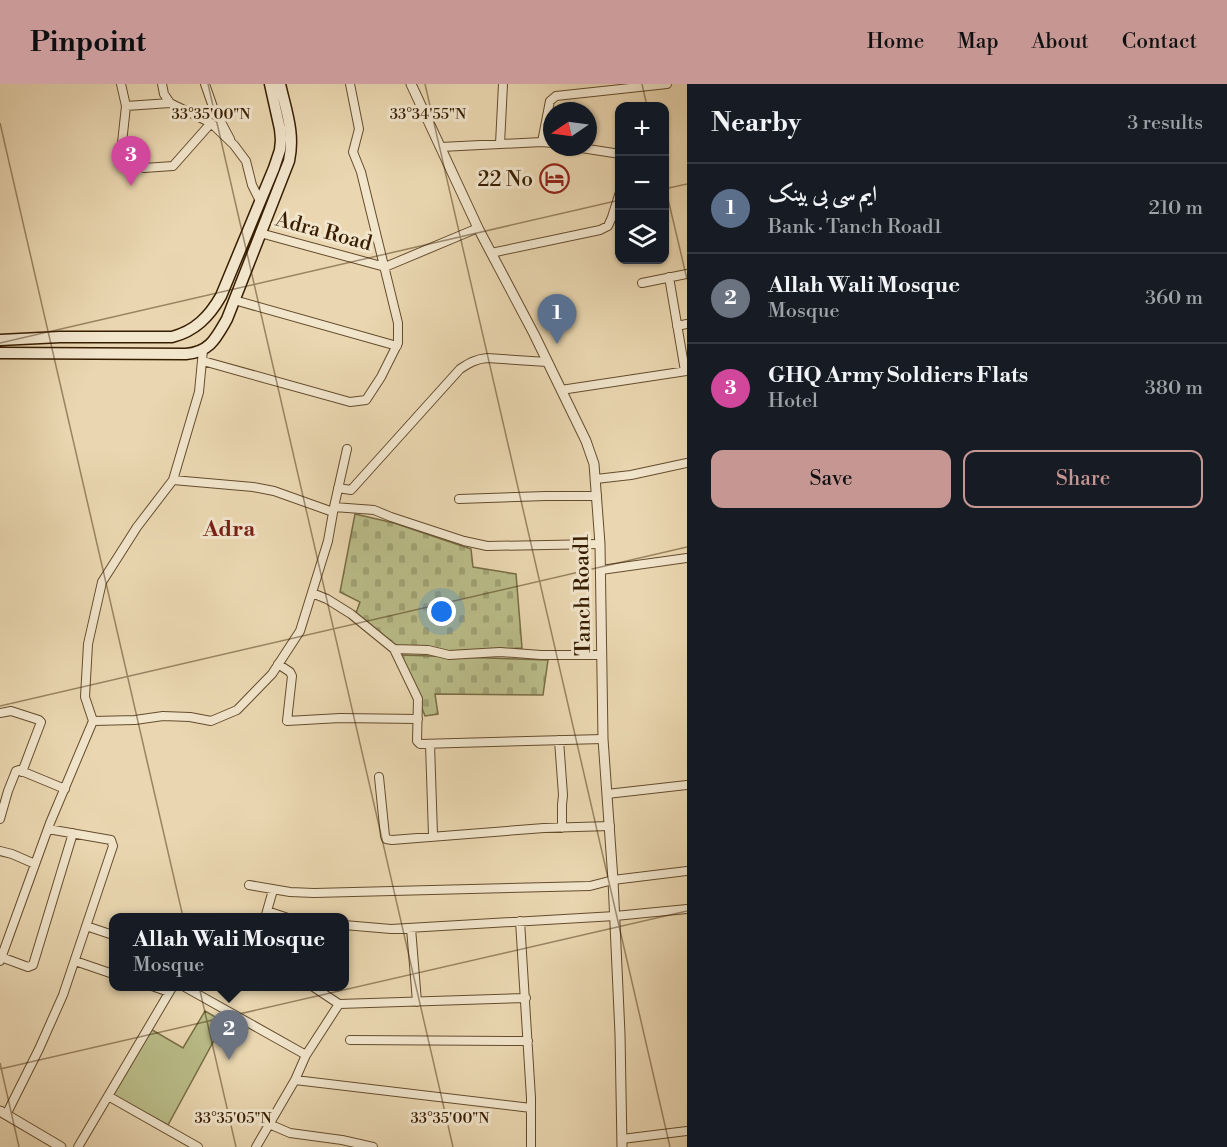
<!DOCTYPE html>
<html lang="en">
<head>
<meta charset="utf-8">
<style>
	:root { --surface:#171b24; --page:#20242c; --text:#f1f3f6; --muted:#9ea1a6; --line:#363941; --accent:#c59692 }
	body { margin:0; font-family:"Libre Bodoni",Amiri,serif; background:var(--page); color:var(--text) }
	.controls { position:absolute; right:18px; top:18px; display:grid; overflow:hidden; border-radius:12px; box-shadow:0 2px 4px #0004 }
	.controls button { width:54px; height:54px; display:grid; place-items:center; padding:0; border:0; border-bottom:2px solid var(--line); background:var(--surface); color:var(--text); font:30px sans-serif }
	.compass { position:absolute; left:543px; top:18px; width:54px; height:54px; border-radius:50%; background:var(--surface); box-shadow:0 2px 4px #0004; rotate:257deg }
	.you { position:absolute; left:442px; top:528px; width:21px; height:21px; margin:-15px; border:4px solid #fff; border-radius:50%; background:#1a73e8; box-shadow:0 0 0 9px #1a73e833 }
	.badge { display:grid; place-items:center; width:39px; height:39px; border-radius:50%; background:var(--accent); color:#fff; font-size:20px; font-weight:700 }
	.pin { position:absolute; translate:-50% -50px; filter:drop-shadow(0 2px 3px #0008) }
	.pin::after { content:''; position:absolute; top:32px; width:21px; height:18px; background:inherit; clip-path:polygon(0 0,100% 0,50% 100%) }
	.popup { position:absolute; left:109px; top:829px; width:240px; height:78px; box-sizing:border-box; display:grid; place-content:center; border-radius:12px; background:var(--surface); filter:drop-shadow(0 2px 4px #0005); font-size:20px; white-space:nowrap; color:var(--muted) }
	.popup b { font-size:22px; color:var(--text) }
	.popup::after { content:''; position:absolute; left:50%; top:100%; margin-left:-12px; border:12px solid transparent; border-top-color:var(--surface) }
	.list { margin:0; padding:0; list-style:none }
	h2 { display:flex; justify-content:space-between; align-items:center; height:78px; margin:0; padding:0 24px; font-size:26px }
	h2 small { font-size:20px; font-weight:400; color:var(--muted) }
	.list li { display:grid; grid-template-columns:39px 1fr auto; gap:18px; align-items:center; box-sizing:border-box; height:90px; padding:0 24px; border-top:2px solid var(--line) }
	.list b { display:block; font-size:22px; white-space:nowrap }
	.list p { margin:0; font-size:20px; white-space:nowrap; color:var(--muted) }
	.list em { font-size:20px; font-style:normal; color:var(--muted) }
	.actions { display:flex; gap:12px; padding:18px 24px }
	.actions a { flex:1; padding:14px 0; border:2px solid var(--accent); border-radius:12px; text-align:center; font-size:21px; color:var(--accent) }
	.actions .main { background:var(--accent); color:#111 }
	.icon { flex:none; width:33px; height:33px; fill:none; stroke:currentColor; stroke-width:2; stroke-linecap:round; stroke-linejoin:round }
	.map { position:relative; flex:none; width:687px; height:1063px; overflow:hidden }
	header { display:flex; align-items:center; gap:36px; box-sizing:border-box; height:84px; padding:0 30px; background:var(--accent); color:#111 }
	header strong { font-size:28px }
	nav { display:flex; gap:33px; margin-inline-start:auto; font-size:21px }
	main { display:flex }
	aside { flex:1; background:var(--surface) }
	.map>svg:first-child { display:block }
	.cemetery { fill:url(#cemetery-stones); stroke:#786d44; stroke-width:1.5 }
	.green { fill:#babd89; stroke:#786d44; stroke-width:1.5 }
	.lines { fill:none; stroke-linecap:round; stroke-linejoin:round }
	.minor-casing { stroke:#644c2c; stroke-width:10 }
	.tertiary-casing { stroke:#644c2c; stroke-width:11 }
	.secondary-casing { stroke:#371d00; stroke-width:13 }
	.minor { stroke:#f1e5cc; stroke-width:8 }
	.tertiary { stroke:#f1e5cc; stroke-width:9 }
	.secondary { stroke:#f1e5cc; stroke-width:10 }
	.ticks { fill:none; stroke:#371d00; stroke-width:1.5; stroke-opacity:0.45 }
	.labels { text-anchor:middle; stroke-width:6; stroke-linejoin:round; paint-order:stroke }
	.poi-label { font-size:21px; fill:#371d00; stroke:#f1e5cc; text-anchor:end }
	.street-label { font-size:21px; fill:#371d00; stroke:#f1e5cc }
	.neighbourhood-label { font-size:22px; font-weight:bold; fill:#7a1f14; stroke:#f1e5cc }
	.ticks-label { font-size:15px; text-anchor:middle; fill:#371d00; stroke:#f1e5cc; stroke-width:6; stroke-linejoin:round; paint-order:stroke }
</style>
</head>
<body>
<header>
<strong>Pinpoint</strong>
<nav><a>Home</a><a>Map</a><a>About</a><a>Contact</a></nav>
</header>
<main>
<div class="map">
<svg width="687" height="1063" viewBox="0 0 687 1063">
	<defs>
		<pattern id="cemetery-stones" width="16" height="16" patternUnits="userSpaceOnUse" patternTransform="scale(1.5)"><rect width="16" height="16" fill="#babd89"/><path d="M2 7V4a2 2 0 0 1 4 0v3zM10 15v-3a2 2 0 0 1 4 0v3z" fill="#a0a274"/></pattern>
	</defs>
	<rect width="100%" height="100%" fill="#ead7b1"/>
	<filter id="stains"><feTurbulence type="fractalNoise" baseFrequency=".00333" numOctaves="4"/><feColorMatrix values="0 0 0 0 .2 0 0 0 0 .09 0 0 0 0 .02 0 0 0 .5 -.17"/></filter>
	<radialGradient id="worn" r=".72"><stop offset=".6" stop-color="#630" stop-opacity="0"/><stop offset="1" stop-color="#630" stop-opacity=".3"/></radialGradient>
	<path class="cemetery" d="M355 430 394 439 471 465 473 483 516 490 522 564 449 568 394 561 356 529 360 518 340 508Z
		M401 571 548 576 543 611 435 610 438 630 425 632Z"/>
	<path class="green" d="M205 927 224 938 168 1041 111 1010 149 944 183 964Z"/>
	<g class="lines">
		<defs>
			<path id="minor" d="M121 0 126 22 170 19
				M162 0 164 10 170 19 211 39 234 61 246 77 252 101 260 117
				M205 0 213 23 230 55
				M126 22 122 59 144 84 173 82 211 39
				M542 58 550 17 556 12 667 0
				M500 60 503 0
				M441 63 542 58 552 59
				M575 63 620 70
				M260 149 385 183 478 144
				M491 169 600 146 608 142 612 133 620 108
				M669 193 685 287
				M642 199 687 190
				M234 216 397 262
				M677 242 687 240
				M203 277 350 318 366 316 381 293 398 259V239L361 88 353 68 359 45 350 0
				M561 306 687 287
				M596 395 631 391 687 379
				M173 396 253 403 274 407 333 428
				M338 404 351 406 460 285C469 279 476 275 487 274L547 278
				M459 415 546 412H597
				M334 423 374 426 391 433 464 457 487 462 600 460
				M601 486 687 474
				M312 509 327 515 351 530 394 565 428 566 449 571 500 568 541 571H602
				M394 565 418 615 417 657 420 660 603 655
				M278 580 290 588 292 592 287 637 340 634 418 635
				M0 629 11 627 39 636 41 638 22 688
				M93 637 135 636 163 632 190 633 211 637 237 626 272 590 300 547 328 457 334 423 347 365
				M559 656 563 711 562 721V744
				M430 660 433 751
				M379 693 385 752 386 755 392 756 544 744 610 742
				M607 710 687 701
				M0 735 8 707 16 687 19 686 65 705
				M0 767 12 770 35 780
				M249 801 290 808 314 809 590 802 613 796 687 787
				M267 827 288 834
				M265 834 273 806
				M520 837 531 1014V1063
				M344 841 391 845 615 832 687 825
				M86 842 113 851
				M411 844 417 918
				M1 873 28 883 33 881 73 749
				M0 877 50 739 93 637 85 613 88 560 102 498 137 443 173 396 199 308 203 266
				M75 877 113 890
				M152 902 169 908
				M183 902 306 971
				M312 902 339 920
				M350 956 528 957
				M295 996 531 1024
				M108 1012 198 1063
				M6 1031 39 965 63 911 113 762 111 756 48 745
				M269 1040 290 1049 342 1056 373 1063
				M622 1055 687 1047
				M78 1063 173 902
				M256 1063 295 996 306 971 339 920 526 914"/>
			<path id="tertiary" d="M411 0 478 144 534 250 586 357 594 380 600 460 603 655 613 796 620 950 622 1063
				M0 1027 61 1063"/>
			<path id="secondary" d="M0 256 60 253H172C195 247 209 233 221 212L274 84 280 66 281 56 280 45 270 0
				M0 269 186 270C210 268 216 254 227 235L289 77C295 49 286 27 280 0"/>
		</defs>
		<use href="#minor" class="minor-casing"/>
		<use href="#tertiary" class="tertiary-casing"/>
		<use href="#secondary" class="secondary-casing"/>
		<use href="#minor" class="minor"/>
		<use href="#tertiary" class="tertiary"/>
		<use href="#secondary" class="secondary"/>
	</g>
	<path class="ticks" d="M208 0 453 1063M425 0 670 1063M642 0 647 22M0 39 236 1063M664 98 687 195M664 105 687 100M0 259 620 116M0 622 687 463M0 979 19 1063M0 985 687 827"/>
	<defs>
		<symbol id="hotel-ring" viewBox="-11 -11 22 22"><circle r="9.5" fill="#f1e5cc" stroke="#8f2418" stroke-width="1.5"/><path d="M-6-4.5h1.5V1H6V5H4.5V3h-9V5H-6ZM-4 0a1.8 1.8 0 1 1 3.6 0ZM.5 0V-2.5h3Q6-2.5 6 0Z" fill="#8f2418"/></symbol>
	</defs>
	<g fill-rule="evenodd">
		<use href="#hotel-ring" x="538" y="78" width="33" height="33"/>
	</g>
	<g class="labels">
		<g class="poi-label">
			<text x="533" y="102">22 No</text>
		</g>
		<g class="street-label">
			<text transform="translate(324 147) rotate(15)" y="7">Adra Road</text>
			<text transform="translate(582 511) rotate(-91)" y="7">Tanch Road1</text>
		</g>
		<g class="neighbourhood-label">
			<text x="229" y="452">Adra</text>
		</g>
	</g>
	<g class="ticks-label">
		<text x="211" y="35">33°35'00"N</text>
		<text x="428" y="35">33°34'55"N</text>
		<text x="233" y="1039">33°35'05"N</text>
		<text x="450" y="1039">33°35'00"N</text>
	</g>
	<rect width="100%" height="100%" filter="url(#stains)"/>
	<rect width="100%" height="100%" fill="url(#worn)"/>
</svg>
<div class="controls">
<button>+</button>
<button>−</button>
<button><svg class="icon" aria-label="layers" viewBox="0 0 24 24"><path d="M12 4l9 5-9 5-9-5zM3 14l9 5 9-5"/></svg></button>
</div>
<svg class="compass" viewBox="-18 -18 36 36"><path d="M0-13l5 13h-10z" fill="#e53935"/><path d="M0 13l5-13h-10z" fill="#9ea1a6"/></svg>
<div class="you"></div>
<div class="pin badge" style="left:557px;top:260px;background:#5c6f8a">1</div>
<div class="pin badge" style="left:229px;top:976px;background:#6b7280">2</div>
<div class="popup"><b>Allah Wali Mosque</b>Mosque</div>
<div class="pin badge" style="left:131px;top:102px;background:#d1479c">3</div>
</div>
<aside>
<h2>Nearby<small>3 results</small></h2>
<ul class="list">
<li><span class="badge" style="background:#5c6f8a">1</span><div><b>ایم سی بی بینک</b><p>Bank · Tanch Road1</p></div><em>210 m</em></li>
<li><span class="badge" style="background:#6b7280">2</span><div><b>Allah Wali Mosque</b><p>Mosque</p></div><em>360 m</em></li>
<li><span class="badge" style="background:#d1479c">3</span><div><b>GHQ Army Soldiers Flats</b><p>Hotel</p></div><em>380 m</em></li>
</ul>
<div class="actions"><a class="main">Save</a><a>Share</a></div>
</aside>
</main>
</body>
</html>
